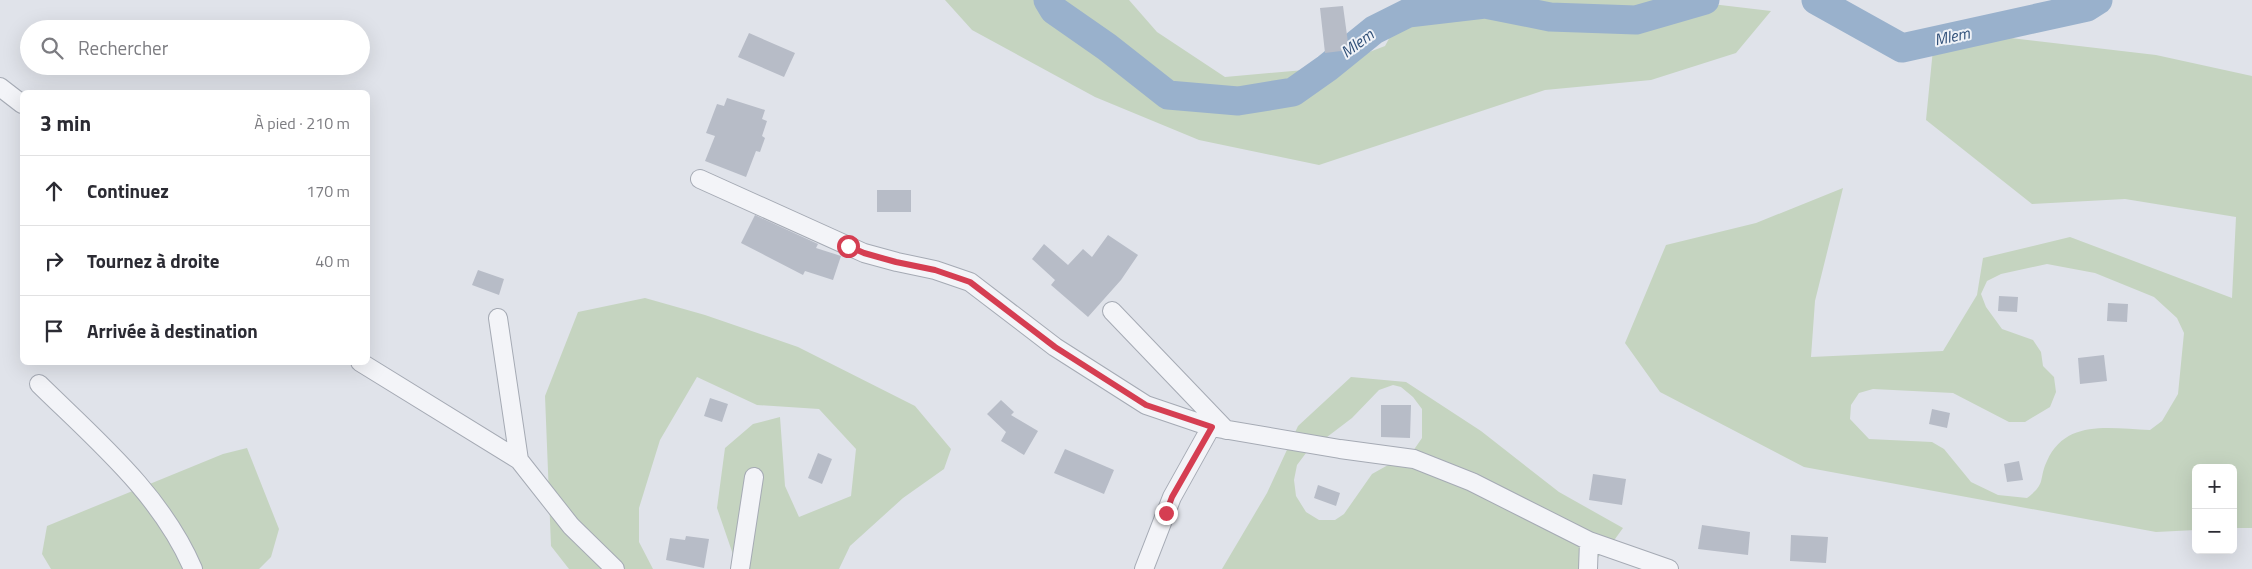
<!DOCTYPE html>
<html lang="fr">
<head>
<meta charset="utf-8">
<style>
	:root { --surface:#fff; --page:#f7f7f7; --text:#2b2b33; --muted:#7c7c81; --line:#e1e1e2 }
	body { margin:0; font-family:"Titillium Web",sans-serif; background:var(--page); color:var(--text) }
	.controls { position:absolute; right:15px; bottom:15px; display:grid; overflow:hidden; border-radius:8px; box-shadow:0 5px 20px #0002 }
	.controls button { width:45px; height:45px; display:grid; place-items:center; padding:0; border:0; border-bottom:1px solid var(--line); background:var(--surface); color:var(--text); font:25px sans-serif }
	.stop { position:absolute; width:15px; height:15px; margin:-11px; border:4px solid #d53e52; border-radius:50%; background:#fff }
	.stop.end { background:#d53e52; border-color:#fff; box-shadow:0 1px 5px #0008 }
	.list { margin:0; padding:0; list-style:none }
	h2 { display:flex; justify-content:space-between; align-items:center; height:65px; margin:0; padding:0 20px; font-size:21px }
	h2 small { font-size:16px; font-weight:400; color:var(--muted) }
	.list li { display:grid; grid-template-columns:32px 1fr auto; gap:15px; align-items:center; box-sizing:border-box; height:70px; padding:0 20px; border-top:1px solid var(--line) }
	.list b { display:block; font-size:19px; white-space:nowrap }
	.list em { font-size:16px; font-style:normal; color:var(--muted) }
	.icon { flex:none; width:28px; height:28px; fill:none; stroke:currentColor; stroke-width:2; stroke-linecap:round; stroke-linejoin:round }
	.map { position:relative; flex:none; width:2252px; height:569px; overflow:hidden }
	.search { position:absolute; background:var(--surface); box-shadow:0 5px 20px #0002; left:20px; top:20px; width:350px; height:55px; display:flex; align-items:center; gap:12px; box-sizing:border-box; padding:0 18px; border-radius:28px; color:var(--muted); font-size:19px }
	.panel { position:absolute; background:var(--surface); box-shadow:0 5px 20px #0002; left:20px; top:90px; width:350px; height:275px; border-radius:8px }
	.map>svg:first-child { display:block }
	.green { fill:#c5d4c0; fill-rule:evenodd }
	.lines { fill:none; stroke-linecap:round; stroke-linejoin:round }
	.river { stroke:#99b1cc; stroke-width:29 }
	.building { fill:#b7bcc7 }
	.street-casing { stroke:#a5aab4; stroke-width:20 }
	.street { stroke:#f3f4f8; stroke-width:18 }
	.route { stroke:#d53e52; stroke-width:6 }
	.labels { text-anchor:middle; stroke-width:4; stroke-linejoin:round; paint-order:stroke }
	.water-label { font-size:16px; font-style:italic; fill:#2f4f78; stroke:#eff2f7 }
</style>
</head>
<body>
<div class="map">
<svg width="2252" height="569" viewBox="0 0 2252 569">
	<rect width="100%" height="100%" fill="#e0e3ea"/>
	<path class="green" d="M945 0H1129L1157 32 1225 77 1327 68 1385 46 1410 0H1678L1771 11 1736 53 1651 80 1545 90 1319 165 1199 140 1095 97 972 30Z
		M1935 29 2156 55 2252 76V528H2233V468H2196V530L2156 532 1804 467 1660 392 1625 343 1666 245 1756 223 1843 188 1815 301 1811 357 1943 351 1977 295 1983 258 2070 237 2232 298 2236 217 2125 199 2032 204 1926 120ZM2047 264 2095 273 2154 297 2177 318 2184 333 2178 394 2162 421 2150 430C2112 429 2066 418 2047 461 2038 480 2047 483 2027 498L1998 495 1971 482 1944 449 1932 442 1869 439 1850 419 1851 405 1859 393 1873 389 1953 393 2009 422H2025L2050 407 2056 392 2054 377 2043 366 2041 352 2033 340 2002 329 1986 307 1981 294 1987 281 2001 274Z
		M645 298 705 315 798 347 915 406 951 449 944 469 903 498 850 546 839 569H738L717 508 725 448 753 424 780 417 785 486 799 517 851 496 856 449 819 409 757 405 697 377 660 440 639 508V542L653 569H569L551 546 545 396 578 312Z
		M1351 377 1406 382 1481 431 1559 492 1623 528 1615 539 1587 569H1222L1267 493 1298 426ZM1393 385 1401 387 1413 397 1422 409V438L1413 451 1372 474 1344 514 1335 520H1319L1306 512 1296 496 1294 480 1297 465 1306 453 1352 418 1379 390Z
		M247 448 279 529 271 557 259 569H51L42 554 47 526 223 454Z"/>
	<g class="lines">
		<path class="river" d="M1048 0 1054 10 1107 47 1168 95 1238 101 1293 92 1327 68 1374 30 1408 13 1485 4 1550 17 1636 20 1705 0
			M1816 0 1902 48 2087 7 2098 0"/>
	</g>
	<path class="building" d="M1343 6 1349 50 1325 53 1320 8Z
		M749 33 795 53 784 77 738 57Z
		M727 98 765 110 762 119 767 121 762 136 765 138 760 152 756 151 746 177 705 161 715 136 706 133 717 104 724 106Z
		M877 190H911V212H877Z
		M755 215 818 244 816 248 841 256 833 280 805 271 803 275 741 243Z
		M1108 235 1138 255 1121 280 1088 317 1051 285 1055 280 1032 259 1044 244 1068 265 1083 249 1092 257Z
		M478 270 504 279 499 295 472 285Z
		M1999 296 2018 297 2017 312 1998 311Z
		M2108 303 2128 304 2127 322 2107 321Z
		M2104 355 2107 381 2080 384 2078 358Z
		M710 398 728 404 722 422 704 416Z
		M1001 400 1014 412 1011 415 1038 431 1024 455 1001 441 1006 432 987 414Z
		M1381 405H1411L1410 438 1381 437Z
		M1932 409 1950 413 1947 428 1929 424Z
		M1065 449 1114 470 1104 494 1054 473Z
		M818 453 832 459 822 484 808 478Z
		M2019 461 2023 480 2007 482 2004 464Z
		M1593 474 1626 479 1622 505 1589 500Z
		M1318 485 1340 493 1336 506 1314 498Z
		M1702 525 1750 532 1748 555 1698 549Z
		M1791 535 1828 537 1826 563 1790 561Z
		M686 536 709 539 704 568 666 560 670 538 685 540Z"/>
	<g class="lines">
		<defs>
			<path id="street" d="M0 87 22 104
				M700 179 864 253 897 262 935 270 970 282 1055 347 1146 405 1211 427 1340 449 1414 459 1472 482 1589 541 1669 569
				M1112 311 1226 430
				M498 318 519 460
				M360 362 519 460 571 526 615 569
				M39 384C96 440 161 494 193 569
				M740 569 754 477
				M1144 569 1172 497 1211 427
				M1588 569 1589 541"/>
		</defs>
		<use href="#street" class="street-casing"/>
		<use href="#street" class="street"/>
	</g>
	<g class="lines">
		<path class="route" d="M848 246 864 253 896 262 935 270 970 282 1055 347 1146 405 1212 427 1172 497 1166 513"/>
	</g>
	<g class="labels">
		<g class="water-label">
			<text transform="translate(1952 36) rotate(-12)" y="6">Mlem</text>
			<text transform="translate(1357 43) rotate(-37)" y="6">Mlem</text>
		</g>
	</g>
</svg>
<div class="controls">
<button>+</button>
<button>−</button>
</div>
<div class="stop" style="left:848px;top:246px"></div>
<div class="stop end" style="left:1166px;top:513px"></div>
<div class="search"><svg class="icon" aria-label="search" viewBox="0 0 24 24"><circle cx="10" cy="10" r="6"/><path d="M15 15l6 6"/></svg>Rechercher</div>
<section class="panel">
<h2>3 min<small>À pied · 210 m</small></h2>
<ul class="list">
<li><svg class="icon" aria-label="ahead" viewBox="0 0 24 24"><path d="M12 20V5M6 11l6-6 6 6"/></svg><div><b>Continuez</b></div><em>170 m</em></li>
<li><svg class="icon" aria-label="right" viewBox="0 0 24 24"><path d="M7 20v-9h11M14 6l5 5-5 5"/></svg><div><b>Tournez à droite</b></div><em>40 m</em></li>
<li><svg class="icon" aria-label="arrive" viewBox="0 0 24 24"><path d="M6 21V4h12l-3 4 3 4H6"/></svg><div><b>Arrivée à destination</b></div></li>
</ul>
</section>
</div>
</body>
</html>
